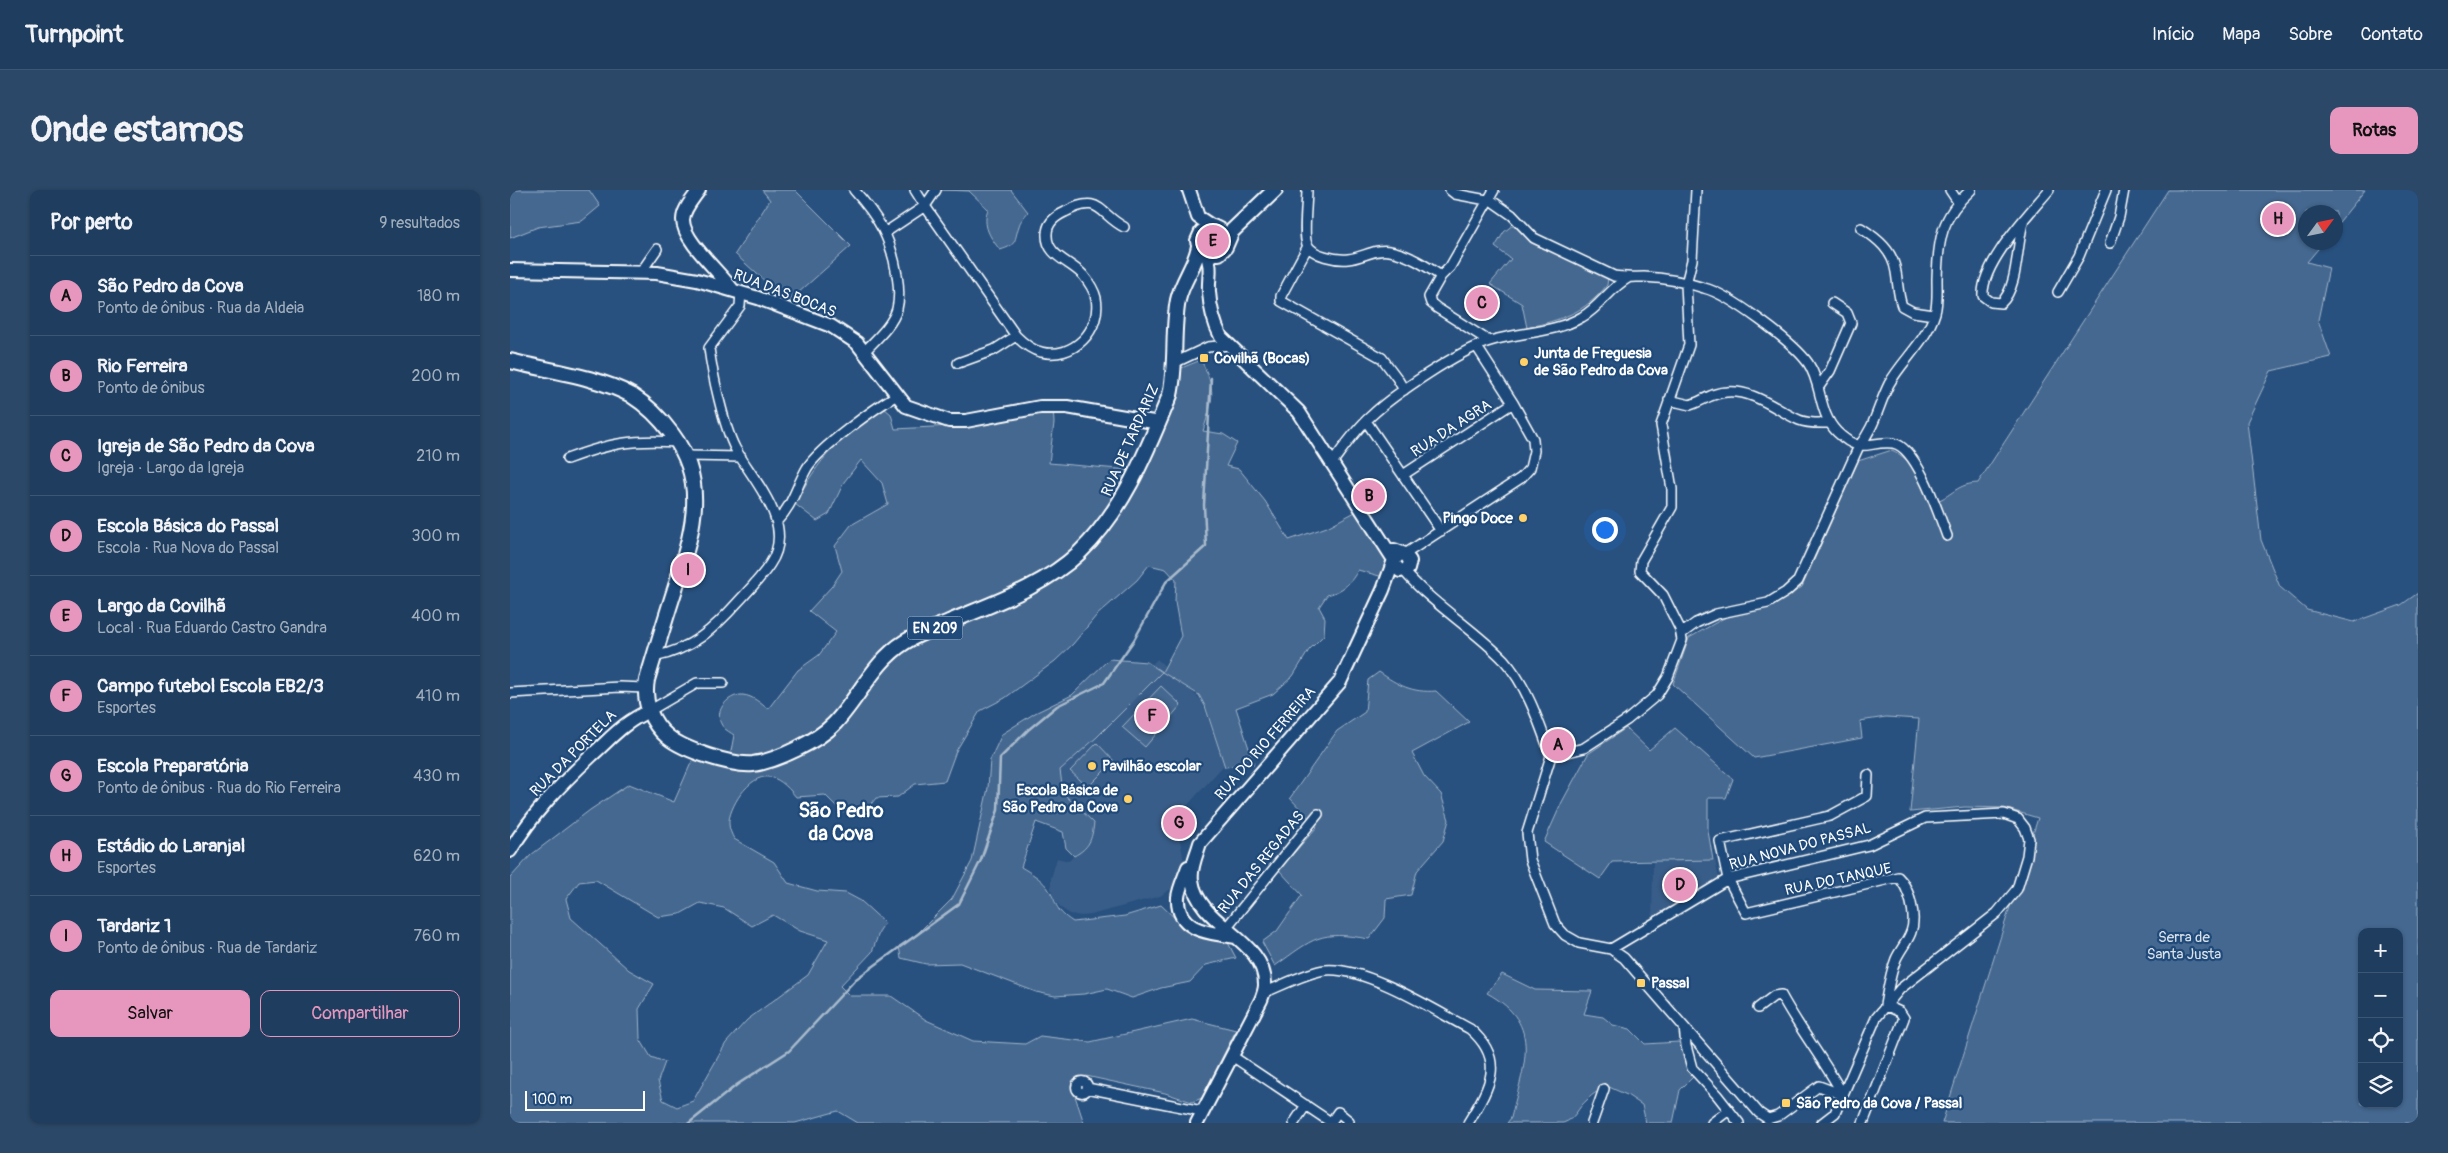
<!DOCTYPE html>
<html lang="pt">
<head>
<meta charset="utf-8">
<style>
	:root { --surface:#1e3d5f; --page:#2b4868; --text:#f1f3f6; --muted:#a1aebd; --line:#3c5674; --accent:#e797bd }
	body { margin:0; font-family:Pangolin,sans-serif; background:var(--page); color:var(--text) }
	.controls { position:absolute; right:15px; bottom:15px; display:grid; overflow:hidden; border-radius:10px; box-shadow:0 1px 4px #0004 }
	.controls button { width:45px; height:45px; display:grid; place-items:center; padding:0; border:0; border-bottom:1px solid var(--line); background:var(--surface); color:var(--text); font:25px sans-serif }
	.compass { position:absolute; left:1788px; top:15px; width:45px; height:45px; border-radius:50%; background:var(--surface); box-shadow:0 1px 4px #0004; rotate:57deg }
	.scale { position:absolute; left:15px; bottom:12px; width:120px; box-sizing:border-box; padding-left:5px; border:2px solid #fff; border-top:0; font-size:14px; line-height:18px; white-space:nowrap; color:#fff; -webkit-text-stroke:4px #1f4a7a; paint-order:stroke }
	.you { position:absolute; left:1094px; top:339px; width:18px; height:18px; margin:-12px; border:4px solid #fff; border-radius:50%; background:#1a73e8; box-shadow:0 0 0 8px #1a73e833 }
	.badge { display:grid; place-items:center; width:32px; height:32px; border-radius:50%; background:var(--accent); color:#111; font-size:16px; font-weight:700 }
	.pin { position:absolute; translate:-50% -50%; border:2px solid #fff; box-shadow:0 1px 5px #0006 }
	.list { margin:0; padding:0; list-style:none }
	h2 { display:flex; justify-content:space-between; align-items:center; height:65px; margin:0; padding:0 20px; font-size:21px }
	h2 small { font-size:16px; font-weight:400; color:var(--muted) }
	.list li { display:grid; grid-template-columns:32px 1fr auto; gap:15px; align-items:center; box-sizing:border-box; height:80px; padding:0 20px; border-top:1px solid var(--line) }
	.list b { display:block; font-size:19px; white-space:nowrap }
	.list p { margin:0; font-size:16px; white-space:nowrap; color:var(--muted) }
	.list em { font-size:16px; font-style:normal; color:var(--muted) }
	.actions { display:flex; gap:10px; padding:15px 20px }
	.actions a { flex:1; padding:11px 0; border:1px solid var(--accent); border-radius:10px; text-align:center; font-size:18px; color:var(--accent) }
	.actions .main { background:var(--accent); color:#111 }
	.icon { flex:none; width:28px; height:28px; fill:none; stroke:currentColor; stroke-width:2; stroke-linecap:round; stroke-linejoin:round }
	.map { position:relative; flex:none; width:1908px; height:933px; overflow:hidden; border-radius:10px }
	header { display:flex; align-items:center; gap:30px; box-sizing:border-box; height:70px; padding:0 25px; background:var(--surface); border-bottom:1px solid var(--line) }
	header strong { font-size:24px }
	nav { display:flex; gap:28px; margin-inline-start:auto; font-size:18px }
	.intro { display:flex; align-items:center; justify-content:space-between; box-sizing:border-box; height:120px; padding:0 30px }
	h1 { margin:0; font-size:35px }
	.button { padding:12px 22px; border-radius:10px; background:var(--accent); color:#111; font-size:18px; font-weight:700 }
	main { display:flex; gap:30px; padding:0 30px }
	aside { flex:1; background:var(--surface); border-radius:10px; box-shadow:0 1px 4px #0004 }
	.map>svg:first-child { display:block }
	.built { fill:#375d88 }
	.green { fill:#446890; stroke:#a2b4c8; fill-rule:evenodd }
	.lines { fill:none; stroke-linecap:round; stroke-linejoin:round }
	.stream { stroke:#aabbcd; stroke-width:2.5 }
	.street-casing { stroke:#fff; stroke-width:12 }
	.secondary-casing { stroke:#fff; stroke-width:16 }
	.primary-casing { stroke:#fff; stroke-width:18 }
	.street { stroke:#1f4a7a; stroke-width:9 }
	.secondary { stroke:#1f4a7a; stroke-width:12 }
	.primary { stroke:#1f4a7a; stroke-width:14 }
	.poi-dot { fill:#ffd166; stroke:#1f4a7a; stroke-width:2 }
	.labels { text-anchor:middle; stroke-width:4.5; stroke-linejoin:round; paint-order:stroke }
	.shield { fill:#1f4a7a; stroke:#bcc9d7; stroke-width:1 }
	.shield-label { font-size:14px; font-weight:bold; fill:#fff }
	.street-label { font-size:15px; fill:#fff; stroke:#1f4a7a }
	.poi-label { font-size:15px; font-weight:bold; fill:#fff; stroke:#1f4a7a; text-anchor:start }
	.park-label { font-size:15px; fill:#dae1e9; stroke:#1f4a7a }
	.district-label { font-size:20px; font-weight:bold; fill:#fff; stroke:#1f4a7a }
</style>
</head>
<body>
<header>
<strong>Turnpoint</strong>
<nav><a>Início</a><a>Mapa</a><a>Sobre</a><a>Contato</a></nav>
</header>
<div class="intro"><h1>Onde estamos</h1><a class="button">Rotas</a></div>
<main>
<aside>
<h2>Por perto<small>9 resultados</small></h2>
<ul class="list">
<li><span class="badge">A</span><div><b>São Pedro da Cova</b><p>Ponto de ônibus · Rua da Aldeia</p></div><em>180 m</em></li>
<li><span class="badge">B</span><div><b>Rio Ferreira</b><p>Ponto de ônibus</p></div><em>200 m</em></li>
<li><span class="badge">C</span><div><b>Igreja de São Pedro da Cova</b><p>Igreja · Largo da Igreja</p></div><em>210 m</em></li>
<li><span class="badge">D</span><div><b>Escola Básica do Passal</b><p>Escola · Rua Nova do Passal</p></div><em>300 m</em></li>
<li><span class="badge">E</span><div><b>Largo da Covilhã</b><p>Local · Rua Eduardo Castro Gandra</p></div><em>400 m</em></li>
<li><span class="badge">F</span><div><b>Campo futebol Escola EB2/3</b><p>Esportes</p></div><em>410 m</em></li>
<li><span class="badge">G</span><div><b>Escola Preparatória</b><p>Ponto de ônibus · Rua do Rio Ferreira</p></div><em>430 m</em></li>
<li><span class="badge">H</span><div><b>Estádio do Laranjal</b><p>Esportes</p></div><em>620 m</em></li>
<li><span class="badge">I</span><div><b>Tardariz 1</b><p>Ponto de ônibus · Rua de Tardariz</p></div><em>760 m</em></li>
</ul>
<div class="actions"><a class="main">Salvar</a><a>Compartilhar</a></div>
</aside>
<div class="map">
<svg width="1908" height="933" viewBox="0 0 1908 933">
	<rect width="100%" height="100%" fill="#28517f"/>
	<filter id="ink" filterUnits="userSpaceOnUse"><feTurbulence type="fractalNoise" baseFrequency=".02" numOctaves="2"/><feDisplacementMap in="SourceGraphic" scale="10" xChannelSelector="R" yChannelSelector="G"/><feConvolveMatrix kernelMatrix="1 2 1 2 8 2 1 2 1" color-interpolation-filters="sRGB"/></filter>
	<g filter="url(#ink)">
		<path class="built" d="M647 469 692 511 714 575 666 628 674 672 664 697 650 706 581 725 571 726 560 724 551 718 544 709 541 699V688L547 668 559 671 568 661 533 591Z
			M1205 670 1209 690 1142 728 1143 671Z"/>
		<path class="green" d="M0 0H79L90 16 72 31 28 37 0 48Z
			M252 0H285L341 56 278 112 225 64 260 10Z
			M432 0H501L518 22C515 26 510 31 509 36 504 50 508 55 490 60 480 47 472 36 478 19L459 1Z
			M1658 0H1855L1826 36V22H1796V52L1813 53 1797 72 1819 78 1808 130 1821 167 1761 181 1737 232 1751 350 1770 397 1797 420 1844 432 1891 415 1908 403V933H1432L1528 628 1494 618 1455 617 1400 622 1409 529 1376 527 1350 531 1352 548 1244 568 1163 494 1179 448 1214 428 1267 413 1292 397 1348 271 1382 260C1403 270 1412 292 1418 313 1441 310 1443 294 1468 293ZM1852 742H1889V914H1852Z
			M1004 34 1018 49 1098 88 1097 95C1074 124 1051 129 1017 138L1012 114 980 94 1001 69 985 57 994 42Z
			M691 170C707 202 703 208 693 241L713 244 727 253 716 276 729 279 755 311 779 350 817 337 847 321 879 368 873 387 848 380C841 393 833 401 817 405L809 417 815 428 814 445 799 460 783 486 763 504 726 518 744 574 715 577 695 516 689 505 652 482 587 547 550 580 553 603 584 633C582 650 579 658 564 666L556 658 553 642 526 632 511 677C521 683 530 688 537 697 549 714 542 718 563 732L615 726 651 715 669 732 714 745 726 768 696 775 680 792 651 798 622 808 597 799 574 804 545 806 526 802 450 773 416 774 391 768 389 756 406 745 442 709 462 671 478 598 480 570 492 544 525 523 562 505 599 469 637 472 652 482 671 446 665 412 666 390 656 379 639 375 627 390 586 426 563 454 545 471 495 508 470 521 446 561 435 591 405 594 388 607 366 608 353 624 332 622 315 605 286 607C266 582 250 579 230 605 225 612 218 626 219 634 219 639 222 645 224 649L264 672 278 693 307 701 336 703 351 711 375 733 370 740 362 762 330 796 340 806H381L416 830 463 851 515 854 530 846 580 852 682 829 726 840 692 908 682 912 655 903 576 886 570 889 565 906 574 933H348L328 921 285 933H0V688L21 665 80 620 119 594 164 612 181 573 187 566 219 572 224 545C221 543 216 540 214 538 201 524 217 504 233 505 243 506 250 513 258 519L288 480 309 465 326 442 299 421 322 396 332 381 325 356 341 335 378 314 372 293 351 270 334 292 319 324 307 331 285 314C310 266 329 248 374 218L381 224 385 239 442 236 543 215 544 233 539 273 632 281 669 179ZM86 690 148 727 170 724 190 713 214 718 242 736 263 725 290 741 318 750 298 785 237 830 216 853 183 911 167 917 153 910 148 891 155 872 141 867 130 849 129 819 144 794 119 780 61 728 56 709 69 692Z
			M869 482C888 495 902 503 926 501L959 532 902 563 914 586 931 604 939 630 933 651 907 681 901 705 876 709 875 728 859 749C809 740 804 748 765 776L752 752 767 741 792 705 769 680 807 637 780 608 827 541 855 522 858 490Z
			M651 496 671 515 635 557 612 537Z
			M1116 538 1139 560 1165 538 1223 589 1216 608H1198V641L1203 670 1102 672 1090 689 1034 652 1052 612 1078 564Z
			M587 553 604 571 578 597 560 581Z
			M992 784 1025 800 1082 801 1074 824 1093 827 1103 835 1120 839 1135 854 1169 852 1174 868 1185 885 1170 900 1163 933H1136L1132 915 1117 905 1099 897C1090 900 1083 903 1077 910 1067 918 1066 929 1053 933H997L1001 928C1013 876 1035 835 977 803Z"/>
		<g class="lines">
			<path class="stream" d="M179 933 228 894 279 861 346 789 449 714 471 670 488 620 490 568 518 540 547 516 594 493 624 450 656 392 696 356 694 315 701 188"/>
			<defs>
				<path id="street" d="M344 0C369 28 381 48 387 85 389 97 390 107 387 119 382 136 365 150 354 162
					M405 0 415 16 426 0
					M797 0C797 11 793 46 797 54 802 66 827 70 838 69 852 68 865 58 880 61 898 64 916 76 931 86
					M940 0 945 4 982 11 1002 25 1024 48 1104 86C1115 88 1124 87 1134 87 1153 88 1176 92 1194 98 1219 104 1283 152 1298 173 1312 193 1308 223 1327 242 1352 266 1358 250 1383 253 1407 257 1429 325 1437 346
					M1440 0 1448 12
					M1514 29C1506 53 1509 97 1491 113L1481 112 1473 106C1471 74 1518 25 1539 0
					M1351 38C1368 49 1383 61 1386 82 1388 94 1388 105 1392 116L1403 122 1424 125
					M376 42 415 16 506 146C513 153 521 160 531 162 563 170 592 140 586 108 584 100 578 91 573 85 560 71 536 66 537 44 537 33 546 26 555 22 590 3 589 24 614 37
					M1600 53 1609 27 1614 0
					M798 56 771 106V111L872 168 887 188 894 200
					M131 82 147 59
					M1548 102 1569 66 1596 0
					M979 151 927 118 921 113 919 107 931 86 940 77 984 0
					M448 173 484 160 506 146
					M664 173 698 157 719 155
					M1308 198 1320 181 1341 133 1337 123 1322 113
					M1159 210 1180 215C1193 211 1203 202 1217 202 1244 200 1265 219 1289 230 1298 234 1310 233 1320 233
					M856 231 931 341
					M177 266 231 267
					M57 269C100 253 122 249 168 252
					M822 273C834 257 846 239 861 226 884 204 950 160 980 151 1009 142 1045 143 1072 127 1090 117 1100 98 1118 88
					M893 285 1003 213
					M267 331C283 315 286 297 297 278 310 257 365 218 387 205
					M895 364 1011 288 1020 278 1024 261 1023 249 1003 213 967 157
					M894 381C923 415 963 438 994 470 1017 495 1030 535 1041 566
					M1171 444 1186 433 1206 424 1258 413 1276 402 1288 391 1349 256C1365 237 1368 216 1379 194 1393 169 1416 152 1425 123 1428 113 1427 100 1427 89 1428 51 1431 26 1461 0
					M144 467C182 459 203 440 228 412 239 400 251 388 260 374 287 334 243 291 225 258 214 237 202 183 199 158L230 116 231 102
					M0 503 110 497 135 498
					M139 521 187 493H213
					M1041 566 1074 558 1117 530 1147 505 1158 487 1172 450 1170 439 1153 405 1130 381 1131 371 1162 317V299L1151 235 1179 155 1176 94 1182 70 1186 0
					M1041 566 1017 643 1020 670 1045 734 1055 745 1069 753 1101 759 1114 768 1249 923 1258 929 1268 926 1309 896 1333 905
					M716 738 808 624
					M1101 759 1218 689 1359 655 1415 628 1494 624 1508 629 1515 638 1519 649 1517 666 1507 699 1487 723 1390 799 1366 828 1325 923 1312 933
					M753 803C771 796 797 782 815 780 855 776 924 820 960 839 997 871 979 898 958 933
					M1248 818 1264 806 1271 805C1290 840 1314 870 1333 905
					M1174 837 1176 856 1182 878 1207 905 1229 933
					M722 866 822 933
					M566.5 897a5.5 5.5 0 1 1 11 0a5.5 5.5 0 1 1-11 0Z
					M577 898 692 921
					M821 932 828 922 839 931 837 933
					M784 933 796 915
					M1082 933 1094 899
					M1202 933 1219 920
					M1353 933 1394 828 1390 822 1375 815C1378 799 1380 784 1386 769 1390 760 1398 751 1401 742 1407 726 1399 697 1388 687L1236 723 1218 689 1210 651 1320 626 1357 606 1358 585"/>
				<path id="secondary" d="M189 0C183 9 173 19 173 30 173 51 210 82 222 99
					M679 0 688 27 703 37
					M695 63C703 75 698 88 699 102 700 118 704 133 711 147L789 222 884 370
					M0 80 147 83 187 90 248 108 321 136 347 153 396 216 439 231H456L530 217H557L649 233
					M884 374 890 381 898 379 900 371 895 364 884 360
					M0 661C22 624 50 595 82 565 101 548 114 532 139 521
					M678 677C675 686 669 698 668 707 666 742 701 743 726 747
					M687 933 751 810C753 805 755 799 755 795 756 749 688 736 682 690 680 678 687 664 690 653L830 492 873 400 884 370 890 364"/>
				<path id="primary" d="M716 52 711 41 703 37 692 42 688 51 695 63H709L715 57 722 41 765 0
					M0 171C36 180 89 187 121 205 137 215 151 229 162 244 200 295 181 344 165 399 155 430 146 460 137 490 133 512 141 533 158 547 174 560 222 576 243 574 266 571 308 551 324 534 348 509 364 471 395 452 409 443 425 438 439 432 484 413 533 397 569 363 614 320 637 261 660 205 667 174 662 141 668 110 672 91 686 75 689 56"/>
			</defs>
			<use href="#street" class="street-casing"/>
			<use href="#secondary" class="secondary-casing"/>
			<use href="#primary" class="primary-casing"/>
			<use href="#street" class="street"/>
			<use href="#secondary" class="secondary"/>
			<use href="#primary" class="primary"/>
		</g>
	</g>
	<g class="poi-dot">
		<rect x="689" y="163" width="10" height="10" rx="2.5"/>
		<circle cx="1014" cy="172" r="5"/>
		<circle cx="1013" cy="328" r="5"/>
		<circle cx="582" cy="576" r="5"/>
		<circle cx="618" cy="609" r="5"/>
		<rect x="1126" y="788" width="10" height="10" rx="2.5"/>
		<rect x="1271" y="908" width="10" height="10" rx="2.5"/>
	</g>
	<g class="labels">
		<rect class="shield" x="397.5" y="426.5" width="55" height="23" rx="4"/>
		<g class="shield-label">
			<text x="425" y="443">EN 209</text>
		</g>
		<g class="street-label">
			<text transform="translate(275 103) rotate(21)" y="5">RUA DAS BOCAS</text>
			<text transform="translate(941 238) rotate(-33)" y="5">RUA DA AGRA</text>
			<text transform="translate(620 250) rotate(-66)" y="5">RUA DE TARDARIZ</text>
			<text transform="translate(755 553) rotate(-49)" y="5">RUA DO RIO FERREIRA</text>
			<text transform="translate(63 563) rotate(-45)" y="5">RUA DA PORTELA</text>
			<text transform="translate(1290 656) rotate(-15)" y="5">RUA NOVA DO PASSAL</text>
			<text transform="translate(751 672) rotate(-51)" y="5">RUA DAS REGADAS</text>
			<text transform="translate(1328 689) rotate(-12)" y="5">RUA DO TANQUE</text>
		</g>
		<g class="poi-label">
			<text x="1024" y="168">Junta de Freguesia<tspan x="1024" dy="17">de São Pedro da Cova</tspan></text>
			<text x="704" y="173">Covilhã (Bocas)</text>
			<text x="1003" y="333" text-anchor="end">Pingo Doce</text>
			<text x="592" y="581">Pavilhão escolar</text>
			<text x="608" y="605" text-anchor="end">Escola Básica de<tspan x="608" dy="17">São Pedro da Cova</tspan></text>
			<text x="1141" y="798">Passal</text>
			<text x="1286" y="918">São Pedro da Cova / Passal</text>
		</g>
		<g class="park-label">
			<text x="1674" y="752">Serra de<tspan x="1674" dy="17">Santa Justa</tspan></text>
		</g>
		<g class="district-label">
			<text x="331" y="627">São Pedro<tspan x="331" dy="23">da Cova</tspan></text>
		</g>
	</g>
</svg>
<div class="controls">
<button>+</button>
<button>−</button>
<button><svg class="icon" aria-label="locate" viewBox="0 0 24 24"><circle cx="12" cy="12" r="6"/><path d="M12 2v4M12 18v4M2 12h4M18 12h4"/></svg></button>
<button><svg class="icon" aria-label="layers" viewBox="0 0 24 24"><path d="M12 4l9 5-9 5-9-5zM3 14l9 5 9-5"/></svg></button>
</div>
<svg class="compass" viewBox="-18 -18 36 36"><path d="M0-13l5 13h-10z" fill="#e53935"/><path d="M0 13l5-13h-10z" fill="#a1aebd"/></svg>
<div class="scale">100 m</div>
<div class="you"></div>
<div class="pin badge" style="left:1048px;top:555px">A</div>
<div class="pin badge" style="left:859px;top:306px">B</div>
<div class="pin badge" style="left:972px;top:113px">C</div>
<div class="pin badge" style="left:1170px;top:695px">D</div>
<div class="pin badge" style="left:703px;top:51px">E</div>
<div class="pin badge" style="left:642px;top:526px">F</div>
<div class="pin badge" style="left:669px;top:633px">G</div>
<div class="pin badge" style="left:1768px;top:29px">H</div>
<div class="pin badge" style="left:178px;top:380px">I</div>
</div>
</main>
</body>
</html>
